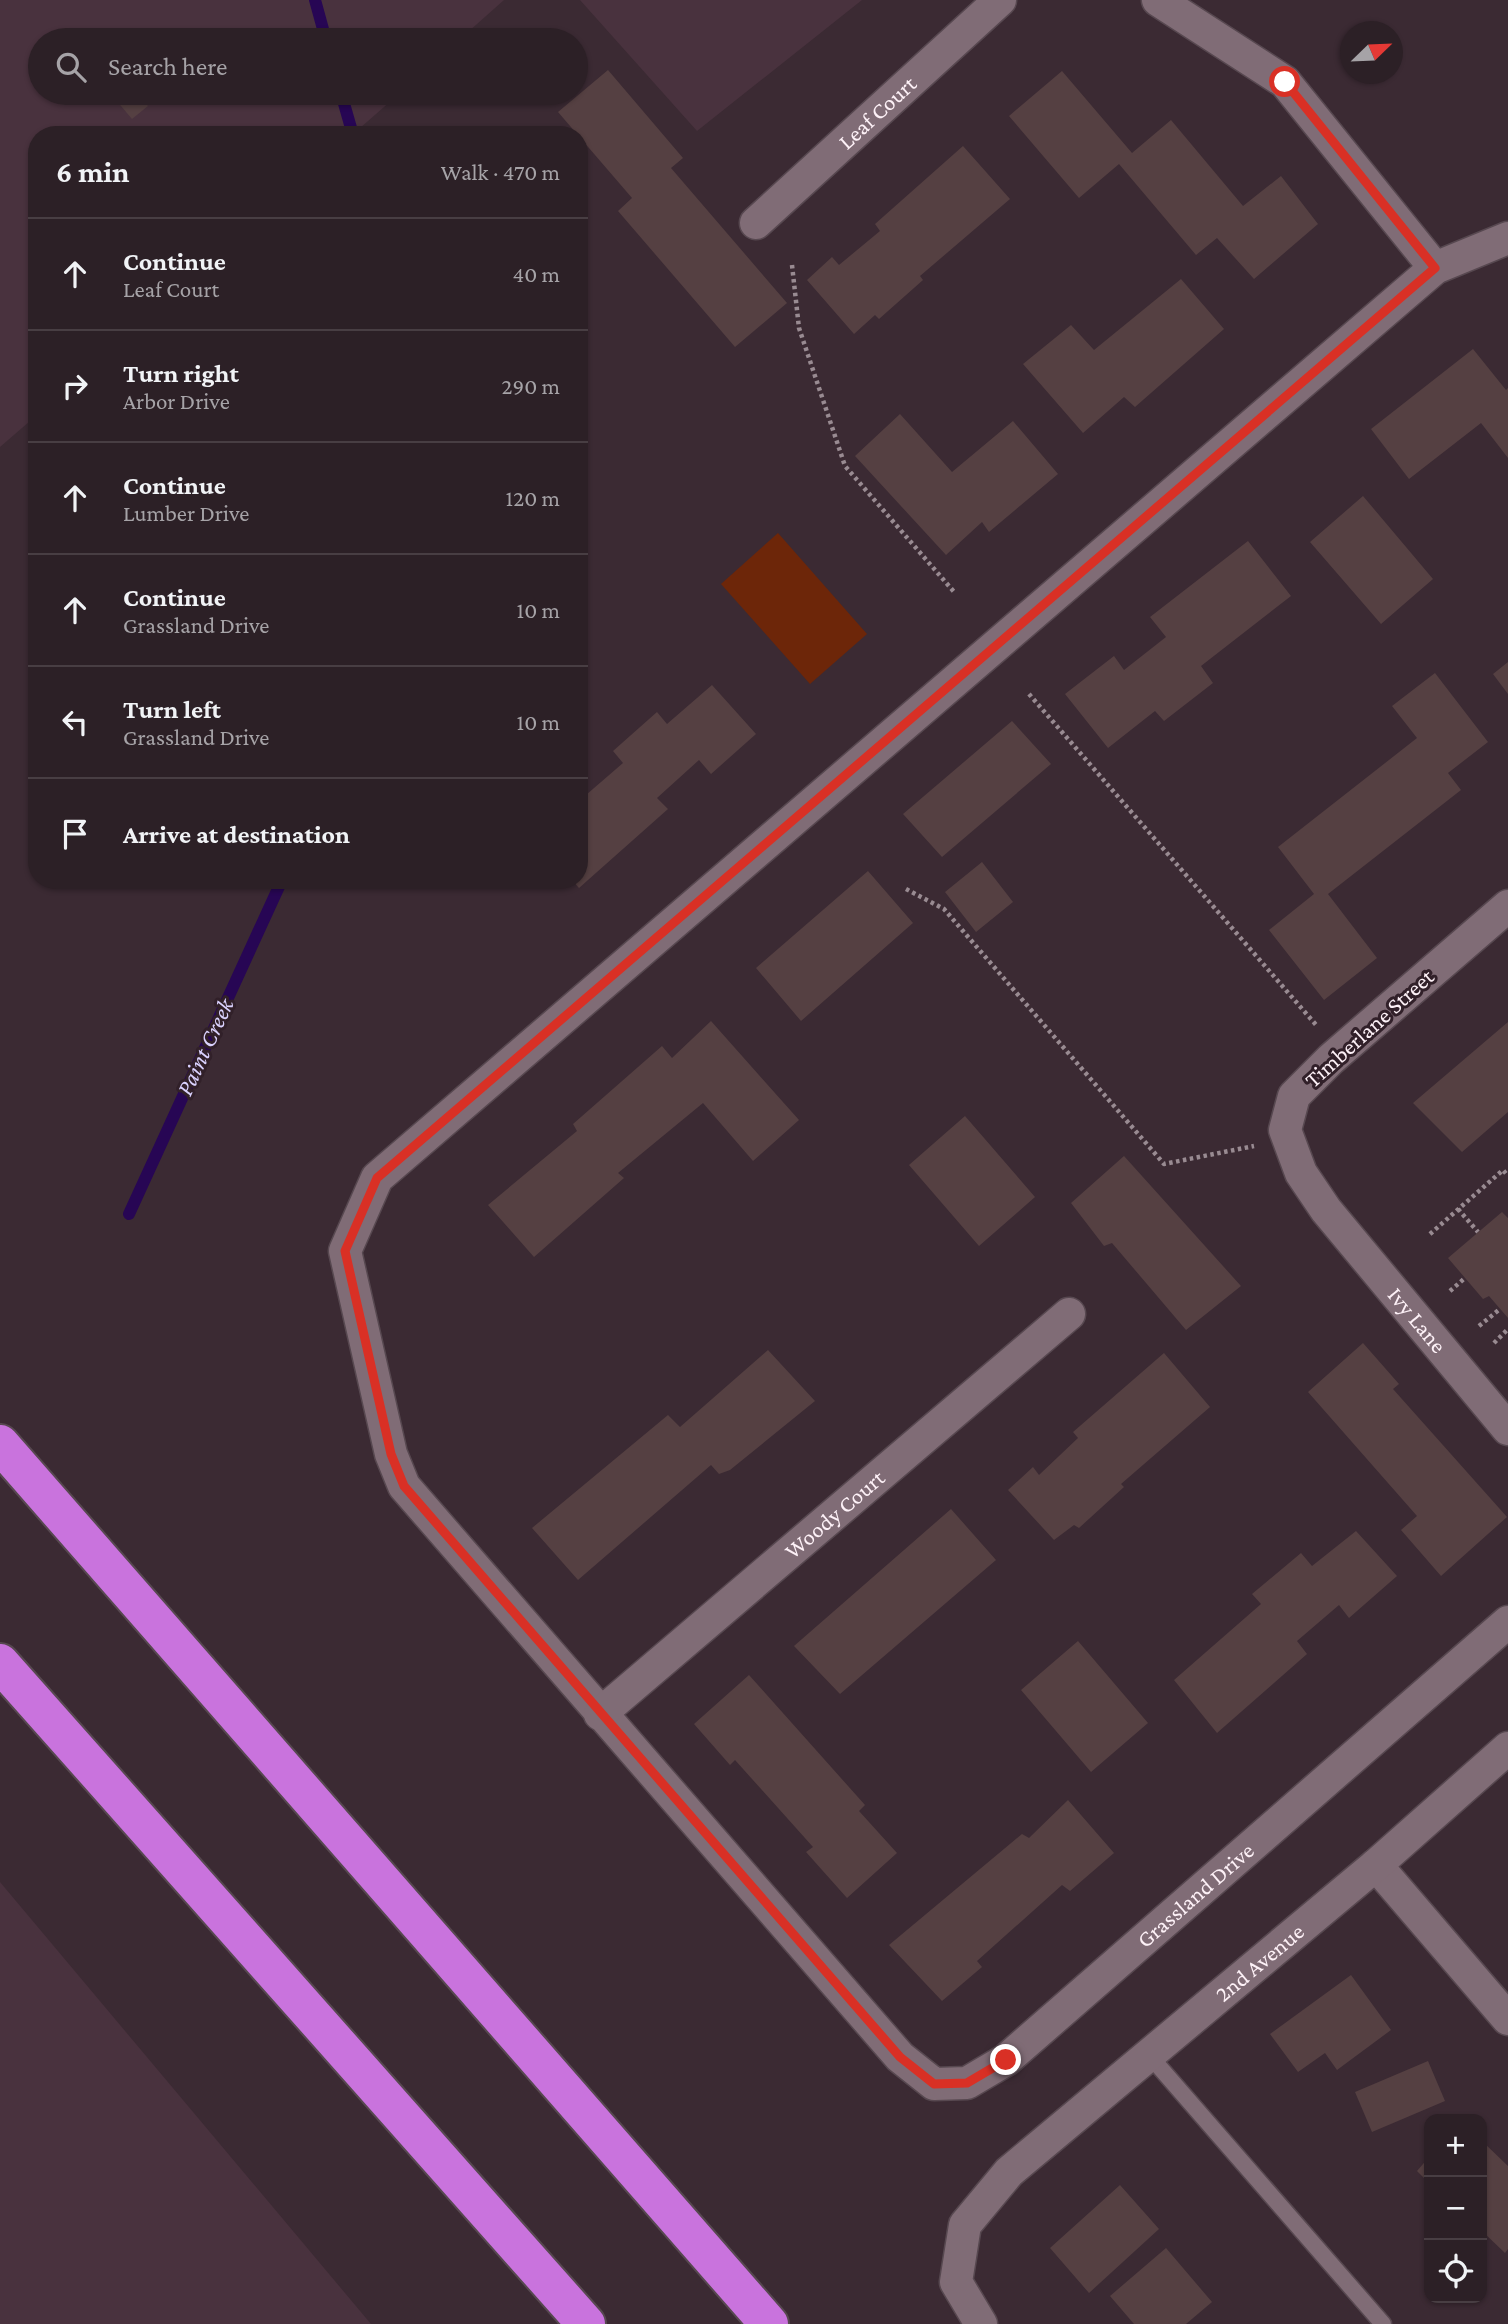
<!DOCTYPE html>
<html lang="en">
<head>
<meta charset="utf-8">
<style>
	:root { --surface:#2c2026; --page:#34282e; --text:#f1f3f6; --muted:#a6a3a7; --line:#483e43 }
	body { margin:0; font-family:"Crimson Pro",serif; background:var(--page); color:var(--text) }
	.controls { position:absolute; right:21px; bottom:21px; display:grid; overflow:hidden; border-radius:14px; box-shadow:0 2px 5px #0004 }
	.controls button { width:63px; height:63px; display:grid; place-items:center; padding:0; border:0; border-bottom:2px solid var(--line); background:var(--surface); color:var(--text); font:35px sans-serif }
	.compass { position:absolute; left:1340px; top:21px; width:63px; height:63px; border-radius:50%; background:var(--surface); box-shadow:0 2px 5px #0004; rotate:67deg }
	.stop { position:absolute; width:21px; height:21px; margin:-16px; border:5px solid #d93025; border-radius:50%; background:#fff }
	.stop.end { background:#d93025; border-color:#fff; box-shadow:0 2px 7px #0008 }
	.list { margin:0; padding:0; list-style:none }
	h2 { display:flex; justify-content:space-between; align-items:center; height:91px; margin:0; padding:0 28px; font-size:30px }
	h2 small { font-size:23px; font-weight:400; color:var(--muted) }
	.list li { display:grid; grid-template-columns:46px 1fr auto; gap:21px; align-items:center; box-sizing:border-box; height:112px; padding:0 28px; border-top:2px solid var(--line) }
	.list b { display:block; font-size:26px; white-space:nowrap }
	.list p { margin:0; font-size:23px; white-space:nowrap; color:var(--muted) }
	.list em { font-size:23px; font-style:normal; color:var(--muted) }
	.icon { flex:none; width:38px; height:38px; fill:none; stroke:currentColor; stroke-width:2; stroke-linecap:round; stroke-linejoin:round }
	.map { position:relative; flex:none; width:1508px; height:2324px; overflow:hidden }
	.search { position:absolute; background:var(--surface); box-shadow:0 2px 5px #0004; left:28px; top:28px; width:560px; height:77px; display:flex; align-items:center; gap:18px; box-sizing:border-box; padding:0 24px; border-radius:38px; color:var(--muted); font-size:26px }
	.panel { position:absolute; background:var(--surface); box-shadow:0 2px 5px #0004; left:28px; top:126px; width:560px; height:763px; border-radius:28px }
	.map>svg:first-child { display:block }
	.built { fill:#49323e }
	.green { fill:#6d2609 }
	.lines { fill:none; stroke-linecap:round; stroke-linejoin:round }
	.stream { stroke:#270654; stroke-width:12 }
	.building { fill:#554042 }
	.lane-casing { stroke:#574850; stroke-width:19 }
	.street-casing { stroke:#574850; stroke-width:35 }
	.highway-casing { stroke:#574850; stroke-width:42 }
	.path { stroke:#998b92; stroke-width:4.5; stroke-dasharray:3.5 3.5; stroke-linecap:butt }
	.lane { stroke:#806c76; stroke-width:16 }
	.street { stroke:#806c76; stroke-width:32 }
	.highway { stroke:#c973dd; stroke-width:38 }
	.route { stroke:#d93025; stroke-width:9 }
	.labels { text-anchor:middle; stroke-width:6; stroke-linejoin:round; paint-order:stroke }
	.street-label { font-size:23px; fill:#fdf1f7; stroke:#312029 }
	.water-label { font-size:24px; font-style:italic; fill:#dad2fe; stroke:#312029 }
</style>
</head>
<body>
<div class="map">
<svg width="1508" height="2324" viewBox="0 0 1508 2324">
	<rect width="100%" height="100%" fill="#3b2a33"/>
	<path class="built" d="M0 0H504L459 40H40V93H400L352 135H37V415L0 447Z
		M580 0H862L697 131Z
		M0 1882 371 2324H0Z"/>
	<path class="green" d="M778 533 867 634 810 684 721 584Z"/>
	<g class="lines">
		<path class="stream" d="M315 0 326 40
			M341 93 353 135
			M129 1214 282 880"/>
	</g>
	<path class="building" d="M608 70 683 158 671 168 787 303 735 347 618 211 632 198 558 112Z
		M1062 71 1132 153 1171 120 1243 206 1281 176 1318 224 1254 279 1217 238 1196 255 1119 164 1079 198 1009 116Z
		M110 93H136L148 106 132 119Z
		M963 146 1010 199 920 276 923 280 879 319 875 315 854 334 807 280 832 257 839 265 880 231 875 224Z
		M1181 279 1224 329 1135 407 1124 397 1083 433 1023 364 1071 325 1094 350Z
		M1473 349 1506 390 1508 388V458L1481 423 1409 479 1371 429Z
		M900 414 952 472 1013 421 1058 474 989 532 982 522 946 555 855 456Z
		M1363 496 1433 579 1381 624 1310 542Z
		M1248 541 1291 596 1201 666 1213 683 1164 721 1155 711 1108 748 1065 694 1114 656 1124 670 1166 637 1150 617Z
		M1508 662V694L1493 674Z
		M1435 673 1488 742 1448 773 1461 790 1328 894 1377 958 1324 1000 1269 930 1314 894 1278 847 1417 738 1392 706Z
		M712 685 756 734 711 774 699 760 657 798 668 809 579 888 572 880H579V801L623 763 613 751 657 712 667 724Z
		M1012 721 1051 764 942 857 903 814Z
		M982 862 1013 902 976 932 945 892Z
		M868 871 913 923 801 1021 756 968Z
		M711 1021 799 1120 753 1161 703 1103 618 1173 624 1178 534 1257 488 1205 577 1131 573 1124 662 1046 672 1058Z
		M1508 1022V1112L1462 1152 1413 1103Z
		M965 1116 1035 1197 979 1246 909 1165Z
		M1124 1156 1241 1286 1186 1330 1112 1243 1104 1246 1071 1203Z
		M1502 1212 1508 1218V1318L1489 1296 1483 1299 1448 1258Z
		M1363 1343 1399 1384 1393 1389 1507 1517 1441 1576 1401 1530 1417 1516 1308 1392Z
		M768 1350 815 1401 730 1470 719 1474 711 1465 578 1580 532 1528 668 1415 680 1427Z
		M1164 1353 1210 1407 1121 1484 1124 1487 1079 1528 1074 1525 1054 1540 1008 1490 1033 1467 1039 1475 1078 1438 1073 1432Z
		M951 1509 996 1560 840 1694 794 1646Z
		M1356 1531 1397 1576 1349 1618 1339 1605 1297 1641 1307 1654 1217 1733 1174 1680 1261 1604 1252 1594 1301 1553 1312 1566Z
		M1078 1641 1148 1723 1091 1772 1021 1690Z
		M749 1675 865 1805 859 1811 897 1853 847 1898 806 1852 813 1847 735 1760 730 1765 694 1724Z
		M1068 1800 1114 1853 1070 1891 1062 1885 977 1961 982 1967 942 2001 889 1945 1022 1834 1029 1838Z
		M1351 1975 1391 2030 1337 2070 1325 2053 1298 2072 1270 2034Z
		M1428 2061 1445 2101 1372 2132 1355 2092Z
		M1482 2141 1508 2166V2249L1505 2253 1482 2231Z
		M1429 2157V2183L1417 2171Z
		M1120 2185 1159 2229 1089 2293 1050 2248Z
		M1166 2248 1212 2302 1186 2324H1134L1110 2296Z"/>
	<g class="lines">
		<defs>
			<path id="lane" d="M1149 2055 1383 2324"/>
			<g id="street">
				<path d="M1158 0 1285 82 1435 268"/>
				<path id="s1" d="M756 223 1000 0"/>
				<path id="s2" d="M1508 238 1435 268 377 1178 345 1251 391 1454 404 1486 900 2057 934 2084 967 2083 1006 2060 1508 1622"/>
				<path id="s3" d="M1508 906 1331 1059 1294 1096 1285 1130 1301 1173 1326 1210 1508 1429"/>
				<path id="s4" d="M600 1714 1069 1314"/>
				<path d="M1376 1865 1508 2019"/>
				<path id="s5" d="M981 2324 956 2282 965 2225 1009 2172 1376 1865 1508 1748"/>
			</g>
			<path id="highway" d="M0 1444 769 2324
				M0 1663 586 2324"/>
		</defs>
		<use href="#lane" class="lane-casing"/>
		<use href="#street" class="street-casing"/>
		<use href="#highway" class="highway-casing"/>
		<path class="path" d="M792 265 799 328 845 466 955 593
			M1029 694 1317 1026
			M906 889 944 909 1164 1164 1254 1146
			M1458 1209 1478 1232
			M1430 1234 1503 1170 1508 1176
			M1450 1291 1465 1278
			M1479 1326 1500 1309
			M1494 1343 1508 1329"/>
		<use href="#lane" class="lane"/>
		<use href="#street" class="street"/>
		<use href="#highway" class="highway"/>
	</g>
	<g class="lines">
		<path class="route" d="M1006 2060 967 2083 934 2084 900 2057 404 1486 391 1454 345 1251 377 1178 1435 268 1285 82"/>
	</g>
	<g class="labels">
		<g class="street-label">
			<text dy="8" stroke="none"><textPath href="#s1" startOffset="164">Leaf Court</textPath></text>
			<text transform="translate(1369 1028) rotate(-42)" y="8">Timberlane Street</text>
			<text dy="8" stroke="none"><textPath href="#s3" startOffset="555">Ivy Lane</textPath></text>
			<text dy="8" stroke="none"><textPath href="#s4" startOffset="308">Woody Court</textPath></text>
			<text dy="8" stroke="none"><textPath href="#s2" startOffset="2926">Grassland Drive</textPath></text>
			<text dy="8" stroke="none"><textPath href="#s5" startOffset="502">2nd Avenue</textPath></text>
		</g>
		<g class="water-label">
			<text transform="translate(205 1047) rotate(-65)" y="8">Paint Creek</text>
		</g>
	</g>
</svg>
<div class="controls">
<button>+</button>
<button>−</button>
<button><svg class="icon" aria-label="locate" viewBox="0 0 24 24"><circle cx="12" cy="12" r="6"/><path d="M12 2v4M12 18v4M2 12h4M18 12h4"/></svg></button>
</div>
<svg class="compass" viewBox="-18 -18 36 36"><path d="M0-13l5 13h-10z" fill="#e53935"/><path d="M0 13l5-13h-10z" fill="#a6a3a7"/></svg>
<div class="stop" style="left:1285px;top:82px"></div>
<div class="stop end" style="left:1006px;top:2060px"></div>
<div class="search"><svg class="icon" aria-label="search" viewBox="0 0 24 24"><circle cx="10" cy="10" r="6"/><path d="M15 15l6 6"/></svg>Search here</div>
<section class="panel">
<h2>6 min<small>Walk · 470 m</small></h2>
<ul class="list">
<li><svg class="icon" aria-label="ahead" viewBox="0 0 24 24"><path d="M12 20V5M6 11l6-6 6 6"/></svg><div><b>Continue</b><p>Leaf Court</p></div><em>40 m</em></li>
<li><svg class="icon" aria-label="right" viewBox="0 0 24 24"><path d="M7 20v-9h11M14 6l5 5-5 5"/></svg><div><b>Turn right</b><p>Arbor Drive</p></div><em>290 m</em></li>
<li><svg class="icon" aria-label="ahead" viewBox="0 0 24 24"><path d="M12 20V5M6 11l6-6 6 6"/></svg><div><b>Continue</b><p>Lumber Drive</p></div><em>120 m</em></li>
<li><svg class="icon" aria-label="ahead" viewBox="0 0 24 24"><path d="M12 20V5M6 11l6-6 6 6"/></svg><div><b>Continue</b><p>Grassland Drive</p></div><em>10 m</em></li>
<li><svg class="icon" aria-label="left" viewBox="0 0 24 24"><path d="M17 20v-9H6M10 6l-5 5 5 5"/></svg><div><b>Turn left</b><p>Grassland Drive</p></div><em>10 m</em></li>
<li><svg class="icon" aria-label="arrive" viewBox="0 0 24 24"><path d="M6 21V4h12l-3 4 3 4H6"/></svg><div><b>Arrive at destination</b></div></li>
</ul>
</section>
</div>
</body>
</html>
